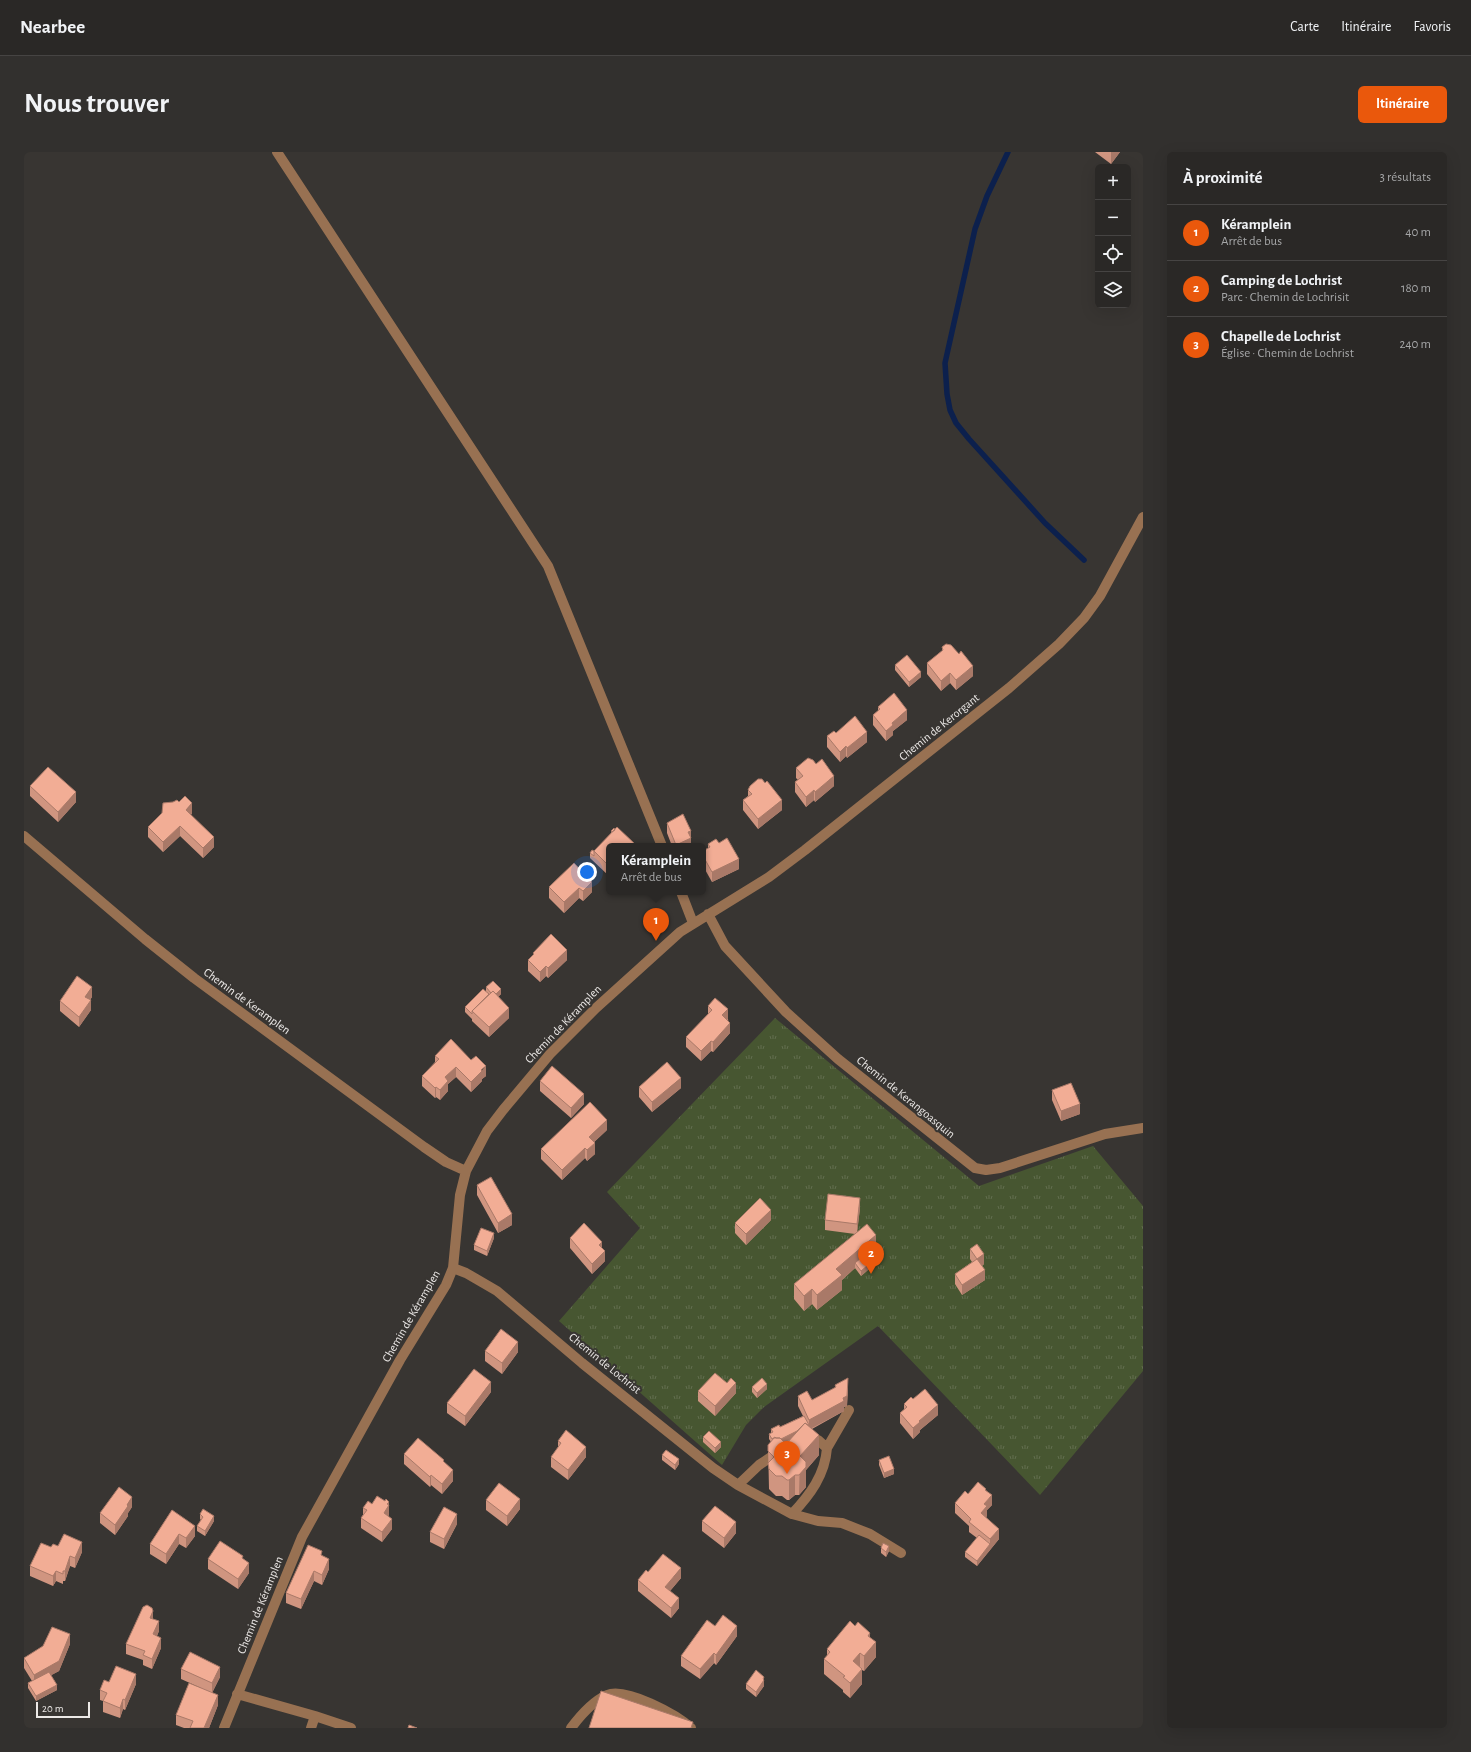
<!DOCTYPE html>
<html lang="fr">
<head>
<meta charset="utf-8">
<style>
	:root { --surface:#2a2826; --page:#32302e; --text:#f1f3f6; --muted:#a5a6a7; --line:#464443; --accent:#ea580c }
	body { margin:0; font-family:"Alegreya Sans",sans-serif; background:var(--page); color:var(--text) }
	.controls { position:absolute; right:12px; top:12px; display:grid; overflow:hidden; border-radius:6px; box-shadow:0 4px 16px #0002 }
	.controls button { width:36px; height:36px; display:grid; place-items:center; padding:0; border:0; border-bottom:1px solid var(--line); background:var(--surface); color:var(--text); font:20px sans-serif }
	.scale { position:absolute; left:12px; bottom:10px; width:54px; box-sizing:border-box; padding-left:4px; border:2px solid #ece9e7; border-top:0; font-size:11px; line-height:14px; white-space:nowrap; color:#ece9e7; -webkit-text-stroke:3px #383532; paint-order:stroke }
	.you { position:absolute; left:563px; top:720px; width:14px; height:14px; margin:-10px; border:3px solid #fff; border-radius:50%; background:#1a73e8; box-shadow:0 0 0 6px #1a73e833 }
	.badge { display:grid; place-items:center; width:26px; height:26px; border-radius:50%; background:var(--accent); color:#fff; font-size:13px; font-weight:700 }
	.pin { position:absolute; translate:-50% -33px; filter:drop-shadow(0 1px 2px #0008) }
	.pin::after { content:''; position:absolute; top:21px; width:14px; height:12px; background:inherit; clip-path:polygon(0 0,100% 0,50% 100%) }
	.popup { position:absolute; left:582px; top:691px; width:100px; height:52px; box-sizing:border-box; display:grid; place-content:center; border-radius:6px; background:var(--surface); filter:drop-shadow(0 1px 3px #0005); font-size:13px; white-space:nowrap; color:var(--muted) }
	.popup b { font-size:15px; color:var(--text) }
	.popup::after { content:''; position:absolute; left:50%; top:100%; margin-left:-8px; border:8px solid transparent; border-top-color:var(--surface) }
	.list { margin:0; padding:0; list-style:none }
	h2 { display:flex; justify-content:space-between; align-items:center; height:52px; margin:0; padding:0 16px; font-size:17px }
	h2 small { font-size:13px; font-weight:400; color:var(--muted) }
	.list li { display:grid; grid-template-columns:26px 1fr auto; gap:12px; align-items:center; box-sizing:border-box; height:56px; padding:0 16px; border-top:1px solid var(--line) }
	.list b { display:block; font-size:15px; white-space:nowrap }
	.list p { margin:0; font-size:13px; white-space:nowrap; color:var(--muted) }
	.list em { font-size:13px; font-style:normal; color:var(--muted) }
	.icon { flex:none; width:22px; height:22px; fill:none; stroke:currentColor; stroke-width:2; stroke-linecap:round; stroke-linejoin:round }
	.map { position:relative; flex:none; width:1119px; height:1576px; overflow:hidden; border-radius:6px }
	header { display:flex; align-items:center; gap:24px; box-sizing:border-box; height:56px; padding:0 20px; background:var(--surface); border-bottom:1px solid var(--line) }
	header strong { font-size:19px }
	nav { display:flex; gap:22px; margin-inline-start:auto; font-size:14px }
	.intro { display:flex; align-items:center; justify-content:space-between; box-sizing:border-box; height:96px; padding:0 24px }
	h1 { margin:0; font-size:28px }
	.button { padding:10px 18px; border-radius:6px; background:var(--accent); color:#fff; font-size:14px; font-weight:700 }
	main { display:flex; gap:24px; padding:0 24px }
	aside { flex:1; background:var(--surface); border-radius:6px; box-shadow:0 4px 16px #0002 }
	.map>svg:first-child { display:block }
	.park { fill:url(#park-tufts) }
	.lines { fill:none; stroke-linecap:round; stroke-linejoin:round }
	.stream { stroke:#0c204d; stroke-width:5.5 }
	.minor { stroke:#987152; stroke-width:10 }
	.wall { fill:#d09580 }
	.shaded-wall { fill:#a97968 }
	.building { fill:#f2ad95; stroke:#a97968 }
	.labels { text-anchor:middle; stroke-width:4; stroke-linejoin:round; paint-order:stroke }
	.street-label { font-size:12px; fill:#ece9e7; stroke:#383532 }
</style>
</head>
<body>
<header>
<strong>Nearbee</strong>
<nav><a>Carte</a><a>Itinéraire</a><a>Favoris</a></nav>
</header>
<div class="intro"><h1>Nous trouver</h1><a class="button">Itinéraire</a></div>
<main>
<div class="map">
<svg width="1119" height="1576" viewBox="0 0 1119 1576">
	<defs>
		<pattern id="park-tufts" width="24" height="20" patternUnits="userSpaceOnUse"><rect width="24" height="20" fill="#475631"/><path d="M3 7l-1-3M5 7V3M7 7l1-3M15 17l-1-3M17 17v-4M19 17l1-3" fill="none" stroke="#626e4f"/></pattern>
	</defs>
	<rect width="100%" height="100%" fill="#383532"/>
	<path class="park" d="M751 866 955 1034 1069 994 1119 1054V1219L1016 1343 854 1174 740 1255 722 1273 698 1313 535 1169 616 1076 583 1040Z"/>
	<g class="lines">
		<path class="stream" d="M984 0 963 44 951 77 921 211 923 242 926 258 932 271 945 287 1021 371 1060 408"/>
		<path class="minor" d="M253 0 524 414 638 694
			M0 684 121 787 170 826 400 995 422 1010 442 1019
			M657 740 669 771
			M684 762 701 794 762 860 814 907 951 1016 962 1018 976 1016 1081 982 1119 976
			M429 1116 442 1121 473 1139 558 1211 689 1316 714 1333 735 1313 756 1299
			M803 1296 825 1258
			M714 1333 768 1362C786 1343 801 1323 803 1296L794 1288 784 1285
			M768 1362 794 1369 818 1371 846 1382 877 1401
			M213 1542 291 1564 327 1576
			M200 1576 278 1385 376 1208 422 1133 429 1116 436 1043 442 1019 463 979 479 958 526 902 572 856 656 780 745 725 781 698 985 536 1035 492 1060 466 1076 444 1119 365
			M287 1576 291 1564
			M547 1576C556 1564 569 1549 583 1543 602 1535 653 1563 667 1576"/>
	</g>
	<path class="wall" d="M1071 0H1096L1087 12Z
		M918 495 935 502 949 524 932 538 926 531 917 539 903 522V511L918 499Z
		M871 513 897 525 885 535 871 518Z
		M854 555 883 568 869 579V583L862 589 849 573V563L854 559Z
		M803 584 843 590 823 606 822 604 816 610 803 595Z
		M792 612 810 634 791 650 790 648 782 655 771 640V630L774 628 772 626V616Z
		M6 634 52 650 34 670 6 644Z
		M724 638 758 658 734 677 719 658V648L724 644Z
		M155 650 168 661 167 663 190 695 179 706 156 684 139 700 124 685V675Z
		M643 671 667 679V694H648L643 681Z
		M587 679 611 694H585V724L566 706V701L570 699 587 682Z
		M695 691 715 717 688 730 679 714V699L684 696V692Z
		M550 711 568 740 559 749 555 746 540 761 525 746V735Z
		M509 801 543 808 524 826 522 824 516 830 504 819V808L509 804Z
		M462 835 477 842 474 845 485 866 465 885 448 869V867L441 860V855L462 839Z
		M68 845 66 848 67 858 55 875 36 859V849Z
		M684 854 704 867 706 881 689 900 687 899 677 909 662 895V885L684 863Z
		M411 904 462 924 458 927V929L447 940 432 925 424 932V939L416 948 412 945 411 946 398 934V924L411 910Z
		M516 929 560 952 547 966 516 939Z
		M615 935 657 936 628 960 615 945Z
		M1028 938 1056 962 1037 969 1028 948Z
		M583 978 570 990 571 1002 563 1009 561 1006 538 1028 517 1007V997Z
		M453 1033 488 1073 474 1081 453 1043Z
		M836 1056 833 1080 852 1093 858 1106 837 1124 831 1116 818 1128V1138L793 1158 788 1152 780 1159 770 1147V1132L831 1082 801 1078V1068Z
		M747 1068 722 1093 711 1081V1071Z
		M470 1086 463 1104 450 1098V1093Z
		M546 1086 578 1096 581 1109 568 1122 546 1096Z
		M946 1097 960 1112 958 1114 961 1128 938 1143 931 1132V1122L948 1110 946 1107Z
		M461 1199 494 1200 478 1222 461 1209Z
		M811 1233 824 1236 823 1254 820 1255V1259L788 1277 795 1303 782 1318V1335L775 1343H771L765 1348H763L758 1344H752L745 1337 744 1293 747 1290 745 1287V1282L747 1281V1277L756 1275 779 1264 774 1254V1244L788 1248 811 1236Z
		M728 1235 743 1237 733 1246 728 1240Z
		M674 1239 712 1241 691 1264 674 1249Z
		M467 1240 441 1274 423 1261V1251Z
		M889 1247 914 1263 896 1278V1280L889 1287 876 1271V1261L880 1258V1252Z
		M679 1285 697 1295 691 1301 679 1290Z
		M534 1289 562 1305 544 1328 527 1315V1305L534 1296Z
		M380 1302 420 1311 429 1329 418 1342 407 1333 406 1335 380 1312Z
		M638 1303 655 1312 651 1318 638 1308Z
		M855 1308 870 1322 860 1326 855 1313Z
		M962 1338 968 1353 963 1358V1364L962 1365 975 1387 953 1414 941 1405V1400L953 1386 945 1380V1374L931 1361V1351L944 1342Z
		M462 1348 496 1357 483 1374 462 1358Z
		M361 1349 365 1350V1363L364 1364 368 1377 358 1390 337 1376V1366L339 1363V1356L348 1352Z
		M108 1355 104 1361V1364L91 1383 76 1371V1361Z
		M148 1358 171 1384 162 1396 155 1392 142 1412 126 1402V1392Z
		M176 1362 190 1369 181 1384 173 1379V1374L177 1368 176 1367Z
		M678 1369 712 1381 700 1396 678 1379Z
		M433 1372 420 1397 406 1390V1380Z
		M34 1394 58 1400 51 1416 46 1414 41 1429H39V1432L32 1429 29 1434 6 1424V1414Z
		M857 1396 865 1399 862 1405 857 1401Z
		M298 1404 305 1417 298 1433 290 1429 277 1457 262 1451V1441Z
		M184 1407H219L225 1421 214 1437 184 1417Z
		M624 1420 657 1426 646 1439 655 1456 647 1466 614 1439V1428Z
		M129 1467 135 1479 133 1484 137 1496 128 1517 119 1513V1508L102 1502V1492Z
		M691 1474 713 1484 692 1513 690 1511 676 1527 657 1514V1504Z
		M846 1486 852 1505 840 1519 838 1518V1532L826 1546 819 1540V1538L800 1522V1507L803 1504V1497Z
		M46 1492 35 1519 27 1523 33 1538 12 1549 4 1536V1531L8 1529 0 1516V1506Z
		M157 1517 196 1525 188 1541 194 1553 185 1576H160L152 1573V1563L177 1536 157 1527Z
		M740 1528V1534L732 1545 722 1537V1532Z
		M85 1530 112 1532 101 1558 99 1557 96 1566 79 1560V1549L76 1548V1538Z"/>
	<path class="shaded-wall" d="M1087 0H1096L1087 12Z
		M949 514V524L932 538V528Z
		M897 520V525L885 535V530Z
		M926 521V531L917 539V529Z
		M883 558V568L869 579V583L862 589V579L868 571Z
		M843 580V590L823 606V596Z
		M822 594V604L816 610V600Z
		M810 624V634L791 650V640Z
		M790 638V648L782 655V645Z
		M52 640V650L34 670V660Z
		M758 648V658L734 677V667Z
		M168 651V661L162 668V658Z
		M156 674V684L139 700V690Z
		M667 679V694H652V693L664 680Z
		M190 685V695L179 706V696Z
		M715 707V717L688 730V720Z
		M568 730V740L559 749V739Z
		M555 736V746L540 761V750Z
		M543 798V808L524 826V816Z
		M522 814V824L516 830V820Z
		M68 835V845L61 855V845Z
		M477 837V842L470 849V844Z
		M67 848V858L55 875V865Z
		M485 856V866L465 885V875Z
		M704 857V867L698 873V863Z
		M706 871V881L689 900V890Z
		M687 889V899L677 909V899Z
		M462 914V924L458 927V929L447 940V930Z
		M432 915V925L424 932V939L416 948V938L421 925Z
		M657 926V936L628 960V950Z
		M412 935V945L411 946V936Z
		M560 942V952L547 966V956Z
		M1056 952V962L1037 969V959Z
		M583 968V978L565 995V985Z
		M571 991V1002L563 1009V998Z
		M561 996V1006L538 1028V1018Z
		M836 1046V1056L833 1082V1072Z
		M747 1058V1068L722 1093V1082Z
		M488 1062V1073L474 1081V1071Z
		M470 1081V1086L463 1104V1099Z
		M852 1083V1098L831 1111V1116L818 1128V1138L793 1158V1143L812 1117Z
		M578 1090V1100L575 1093Z
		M581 1099V1109L568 1122V1112Z
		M858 1101V1106L837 1124V1119Z
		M960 1102V1112L953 1117V1107Z
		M961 1118V1128L938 1143V1133Z
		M788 1137V1152L780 1159V1144Z
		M494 1190V1200L478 1222V1211Z
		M824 1226 823 1254 820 1255V1259L754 1294V1289L785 1273V1268L819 1246Z
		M467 1230V1240L441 1274V1264Z
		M712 1231V1241L691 1264V1254Z
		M743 1232V1237L733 1246V1241Z
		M914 1253V1263L896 1278V1280L889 1287V1276L895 1269Z
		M795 1283V1303L782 1318V1335L775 1343 776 1304Z
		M697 1290V1295L691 1301V1296Z
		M562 1295V1305L544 1328V1318Z
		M655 1307V1312L651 1318V1313Z
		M870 1317V1322L860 1326V1321Z
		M429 1318V1329L418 1342V1332Z
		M407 1323V1333L406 1335V1325Z
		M771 1323V1343L765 1348V1328Z
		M968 1343V1353L963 1358V1364L957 1371V1361L960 1352Z
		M108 1345V1355L104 1361V1364L91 1383V1373L103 1353Z
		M496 1347V1357L483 1374V1364Z
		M365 1350V1363L360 1371V1361L363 1352Z
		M433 1362V1372L420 1397V1387Z
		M190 1364V1369L181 1384V1379Z
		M368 1367V1377L358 1390V1380Z
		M712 1370V1381L700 1396V1386Z
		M171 1374V1384L162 1396V1386Z
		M975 1377V1387L953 1414V1409L966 1392V1387Z
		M155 1382V1392L142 1412V1402Z
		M58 1390V1400L51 1416V1406Z
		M865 1394V1399L862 1405V1400Z
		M46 1404V1414L41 1429V1419Z
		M305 1407V1417L298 1433V1423Z
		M225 1411V1421L214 1437V1427Z
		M657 1416V1426L641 1445V1435Z
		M32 1419V1429L29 1434V1424Z
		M290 1419V1429L277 1457V1447Z
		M655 1446V1456L647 1466V1456Z
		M129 1459V1469L126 1466Z
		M135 1469V1479L129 1492V1482Z
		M713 1474V1484L692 1513V1503Z
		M846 1481V1496L844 1484Z
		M46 1482V1492L35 1519 10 1533V1523Z
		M137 1486V1496L128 1517V1507Z
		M852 1490V1505L840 1519V1504Z
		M690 1501V1511L676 1527V1517Z
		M836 1501V1516L829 1509Z
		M196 1515V1525L188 1541V1531Z
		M838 1517V1532L826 1546V1531Z
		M112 1522V1532L101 1558V1548Z
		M740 1525V1534L732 1545V1540Z
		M33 1533V1538L12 1549V1544Z
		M194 1543V1553L185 1576H180Z
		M99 1547V1557L96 1566V1556Z"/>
	<path class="building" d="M922 492 927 493 935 502 937 499 949 514 932 528 926 521 917 529 903 511 919 498 918 495Z
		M883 503 897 520 885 530 871 513Z
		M870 541 883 558 868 571 869 573 862 579 849 563 856 557 854 555Z
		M831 564 843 580 823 596 822 594 816 600 803 584 810 579 812 581Z
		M784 606 789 608 792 612 798 607 810 624 791 640 790 638 782 645 771 630 779 624 772 616Z
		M24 615 52 640 34 660 6 634Z
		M734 627H738L741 631 743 629 758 648 734 667 719 648 728 642 724 638 726 634Z
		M161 644 168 651 162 658 190 685 179 696 156 674 139 690 124 675 138 661 139 651 149 650 153 648 155 650Z
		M659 662 667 679 664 680 667 686 652 693 643 671Z
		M593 675 611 692 609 694H585V714L570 699Z
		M590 676 591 678 588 680 587 679Z
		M703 686 715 707 688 720 679 704V699L686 695 684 692 692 687 695 691Z
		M568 698 570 699V704L566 701Z
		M550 711 568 730 559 739 555 736 540 750 525 735Z
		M527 782 543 798 524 816 522 814 516 820 504 808 510 802 509 801Z
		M53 824 68 835 61 845 67 848 55 865 36 849Z
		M469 829 477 837 472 842 469 839 467 841 462 835Z
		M459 837 465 842 448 859V862L441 855Z
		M469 839 485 856 465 875 448 859Z
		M691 846 704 857 698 863 706 871 689 890 687 889 677 899 662 885 688 858 684 854Z
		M427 887 447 908 452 904 462 914 457 918 458 919 447 930 432 915 421 925 424 929 416 938 412 935 411 936 398 924 415 907 411 904Z
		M643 910 657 926 628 950 615 935Z
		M528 914 560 942 547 956 516 929Z
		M1047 931 1056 952 1037 959 1028 938Z
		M566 950 583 968 565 985 571 991 563 998 561 996 538 1018 517 997Z
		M467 1025 488 1062 474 1071 453 1033Z
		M804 1042 836 1046 833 1072 801 1068Z
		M736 1046 747 1058 722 1082 711 1071Z
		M560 1071 578 1090 575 1093 581 1099 568 1112 546 1086Z
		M843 1072 852 1083 812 1117 818 1123 793 1143 788 1137 780 1144 770 1132Z
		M457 1076 470 1081 463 1099 450 1093Z
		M953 1092 960 1102 953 1107 961 1118 938 1133 931 1122 953 1107 946 1097Z
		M852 1093 858 1101 837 1119 831 1111Z
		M477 1177 494 1190 478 1211 461 1199Z
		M450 1217 467 1230 441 1264 423 1251Z
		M691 1221 703 1231 707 1226 712 1231 691 1254 674 1239Z
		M738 1226 743 1232 733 1241 728 1235Z
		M824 1226 823 1244 819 1246 820 1249 785 1268 774 1244 783 1239 788 1248 812 1235 811 1233Z
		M901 1237 914 1253 895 1269 896 1270 889 1276 876 1261 883 1255 880 1252 887 1245 889 1247Z
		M780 1264 785 1273H784L781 1271 773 1279 757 1287 756 1286H752L751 1285 748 1287 745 1282 749 1280 747 1277 755 1273 756 1275Z
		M781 1271 795 1283 776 1304 782 1310V1315L775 1323H771L765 1328H763L758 1324H752L745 1317 744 1311 750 1305 744 1299V1293L750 1286H756L762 1292Z
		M542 1278 562 1295 544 1318 527 1305 537 1291 534 1289Z
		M685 1279 697 1290 691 1296 679 1285Z
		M394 1286 420 1308 419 1309 429 1318 418 1332 407 1323 406 1325 380 1302Z
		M642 1298 655 1307 651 1313 638 1303Z
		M865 1304 870 1317 860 1321 855 1308Z
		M954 1330 962 1337 961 1338 968 1343 960 1352 963 1354 957 1361 975 1377 966 1387 945 1370 947 1367 931 1351 941 1339 944 1342Z
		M475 1331 496 1347 483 1364 462 1348Z
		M95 1335 108 1345 103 1353 104 1354 91 1373 76 1361Z
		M353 1344 361 1349 362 1347 365 1350 363 1352 365 1353 360 1361 368 1367 358 1380 337 1366 343 1358 339 1356 344 1349 348 1352Z
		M691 1354 712 1370 700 1386 678 1369Z
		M420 1355 433 1362 420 1387 406 1380Z
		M179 1357 190 1364 181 1379 173 1374 179 1365 176 1362Z
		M148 1358 171 1374 162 1386 155 1382 142 1402 126 1392Z
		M40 1382 58 1390 51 1406 46 1404 41 1419H39V1422L32 1419 29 1424 6 1414 17 1391 27 1395 29 1392 34 1394Z
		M955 1383 966 1392 953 1409 941 1400Z
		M196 1389 219 1404 218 1406 225 1411 214 1427 184 1407Z
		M859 1391 865 1394 862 1400 857 1396Z
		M284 1393 298 1399 297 1403 305 1407 298 1423 290 1419 277 1447 262 1441Z
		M639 1402 657 1416 641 1435 655 1446 647 1456 614 1428 622 1418 624 1420Z
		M123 1453 128 1456 129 1459 126 1466 135 1469 129 1482 137 1486 128 1507 119 1503 121 1499 102 1492 119 1455Z
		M699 1463 713 1474 692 1503 690 1501 676 1517 657 1504 683 1468 691 1474Z
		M826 1469 831 1474 834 1470 846 1481 844 1484 852 1490 840 1504 836 1501 829 1509 838 1517 826 1531 819 1525 821 1524 800 1507 806 1500 803 1497Z
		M28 1475 46 1482 35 1509 10 1523 0 1506 19 1494Z
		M166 1500 196 1515 188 1531 157 1517Z
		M92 1514 112 1522 101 1548 99 1547 96 1556 79 1549 83 1541 76 1538 80 1528 85 1530Z
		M732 1518 740 1525 739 1527 740 1528 732 1540 722 1532Z
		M25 1520 33 1533 12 1544 4 1531Z
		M165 1531 194 1543 180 1576H166L169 1569 152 1563Z
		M577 1539 669 1570 667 1576H565Z
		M385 1573 393 1576H384Z"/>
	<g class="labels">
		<g class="street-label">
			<text transform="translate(915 575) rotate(-39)" y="4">Chemin de Kerorgant</text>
			<text transform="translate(223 849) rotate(36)" y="4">Chemin de Keramplen</text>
			<text transform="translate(539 872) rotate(-46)" y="4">Chemin de Kéramplen</text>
			<text transform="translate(882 945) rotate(39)" y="4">Chemin de Kerangoasquin</text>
			<text transform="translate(387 1164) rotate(-60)" y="4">Chemin de Kéramplen</text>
			<text transform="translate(581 1211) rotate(39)" y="4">Chemin de Lochrist</text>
			<text transform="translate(236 1453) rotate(-68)" y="4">Chemin de Kéramplen</text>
		</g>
	</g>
</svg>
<div class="controls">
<button>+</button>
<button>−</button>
<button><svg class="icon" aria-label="locate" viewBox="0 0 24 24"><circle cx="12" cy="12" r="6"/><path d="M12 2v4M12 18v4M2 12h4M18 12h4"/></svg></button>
<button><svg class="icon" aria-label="layers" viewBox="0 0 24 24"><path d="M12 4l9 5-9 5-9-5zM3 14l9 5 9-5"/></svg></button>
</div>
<div class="scale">20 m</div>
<div class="you"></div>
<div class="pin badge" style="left:632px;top:789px">1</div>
<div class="popup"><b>Kéramplein</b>Arrêt de bus</div>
<div class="pin badge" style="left:847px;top:1122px">2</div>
<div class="pin badge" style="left:763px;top:1322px">3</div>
</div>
<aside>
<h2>À proximité<small>3 résultats</small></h2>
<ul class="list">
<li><span class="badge">1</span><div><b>Kéramplein</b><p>Arrêt de bus</p></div><em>40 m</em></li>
<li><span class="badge">2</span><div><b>Camping de Lochrist</b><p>Parc · Chemin de Lochrisit</p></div><em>180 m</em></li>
<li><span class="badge">3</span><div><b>Chapelle de Lochrist</b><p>Église · Chemin de Lochrist</p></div><em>240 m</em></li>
</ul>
</aside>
</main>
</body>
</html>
